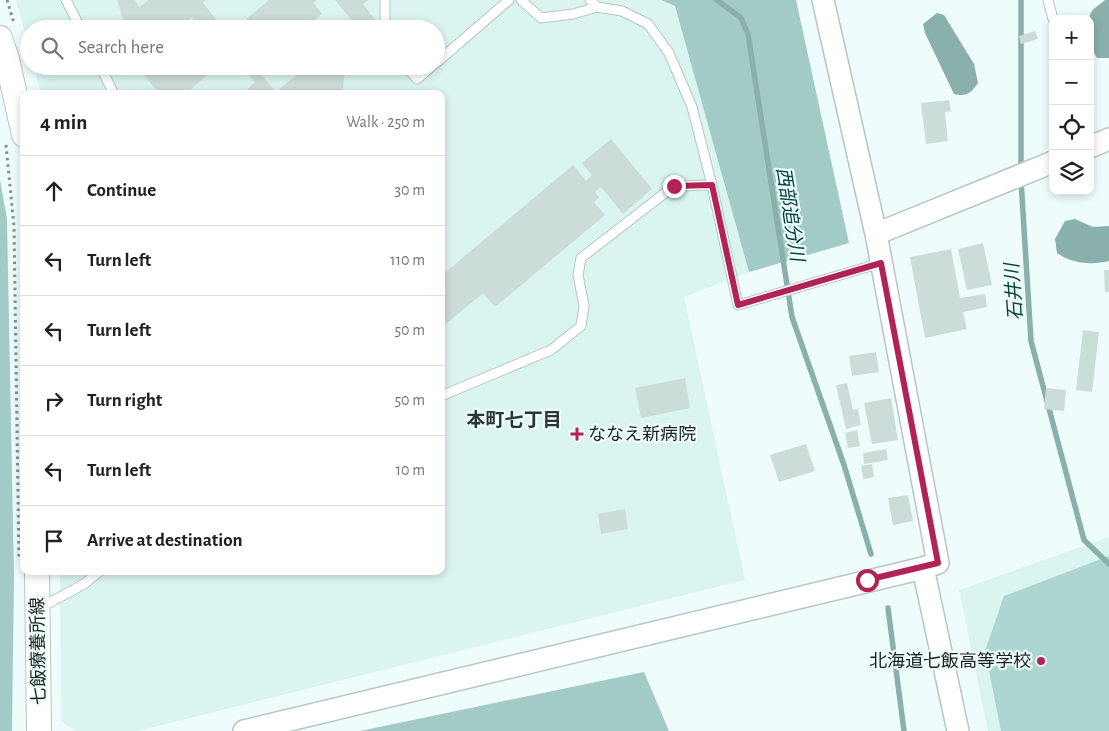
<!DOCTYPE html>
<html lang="en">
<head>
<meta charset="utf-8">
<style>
	:root { --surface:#fff; --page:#f6f6f6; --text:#202124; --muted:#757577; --line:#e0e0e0 }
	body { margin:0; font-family:"Alegreya Sans","Noto Sans JP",sans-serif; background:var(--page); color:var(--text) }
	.controls { position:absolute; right:15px; top:15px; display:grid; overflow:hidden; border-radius:10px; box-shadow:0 2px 8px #0003 }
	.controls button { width:45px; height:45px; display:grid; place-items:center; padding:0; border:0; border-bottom:1px solid var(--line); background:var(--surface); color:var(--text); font:25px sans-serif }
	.stop { position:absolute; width:15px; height:15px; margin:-11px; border:4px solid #b22355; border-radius:50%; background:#fff }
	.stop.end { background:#b22355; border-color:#fff; box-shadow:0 1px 5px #0008 }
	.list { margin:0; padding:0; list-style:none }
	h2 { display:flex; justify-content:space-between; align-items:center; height:65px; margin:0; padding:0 20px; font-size:21px }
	h2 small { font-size:16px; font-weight:400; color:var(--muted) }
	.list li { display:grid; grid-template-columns:32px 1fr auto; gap:15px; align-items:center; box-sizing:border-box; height:70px; padding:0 20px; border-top:1px solid var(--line) }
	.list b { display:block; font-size:19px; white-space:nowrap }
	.list em { font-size:16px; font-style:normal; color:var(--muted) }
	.icon { flex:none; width:28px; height:28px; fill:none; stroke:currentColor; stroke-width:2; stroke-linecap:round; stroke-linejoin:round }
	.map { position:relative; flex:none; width:1109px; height:731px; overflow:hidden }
	.search { position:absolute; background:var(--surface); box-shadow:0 2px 8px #0003; left:20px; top:20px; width:425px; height:55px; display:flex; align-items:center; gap:12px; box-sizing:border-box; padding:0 18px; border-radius:28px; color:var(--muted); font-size:19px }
	.panel { position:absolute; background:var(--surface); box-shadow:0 2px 8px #0003; left:20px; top:90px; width:425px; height:485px; border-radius:10px }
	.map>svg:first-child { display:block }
	.built { fill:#daf4f0 }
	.green { fill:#aed6d0 }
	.forest { fill:#a3cbc5 }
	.water { fill:#89b0ab }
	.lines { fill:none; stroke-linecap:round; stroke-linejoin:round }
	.stream { stroke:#89b0ab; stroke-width:5.5 }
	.building { fill:#ccdcd9 }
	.service-casing { stroke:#b7c6c3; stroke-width:11 }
	.tertiary-casing { stroke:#b7c6c3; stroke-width:24 }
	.secondary-casing { stroke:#b7c6c3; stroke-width:26 }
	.path { stroke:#838d8c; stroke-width:3; stroke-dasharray:2.5 4; stroke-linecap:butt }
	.service { stroke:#fff; stroke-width:9 }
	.tertiary { stroke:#fff; stroke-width:21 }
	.secondary { stroke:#fff; stroke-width:24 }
	.route { stroke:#b22355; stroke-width:6 }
	.poi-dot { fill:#b22355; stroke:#eefdfb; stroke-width:2 }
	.labels { text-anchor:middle; stroke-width:4.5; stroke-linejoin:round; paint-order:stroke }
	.poi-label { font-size:18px; fill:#1b2120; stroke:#eefdfb; text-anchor:start }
	.street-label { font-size:18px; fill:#1b2120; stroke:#eefdfb }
	.water-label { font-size:19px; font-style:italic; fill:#06443f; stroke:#eefdfb }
	.neighbourhood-label { font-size:19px; font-weight:bold; fill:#2a3635; stroke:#eefdfb }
</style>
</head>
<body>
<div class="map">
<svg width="1109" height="731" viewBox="0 0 1109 731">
	<rect width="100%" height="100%" fill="#eefdfb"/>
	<path class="built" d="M16 0H661L675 6 749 272 684 297 745 580 137 731H75L61 721 60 571H441V94H41L34 66H436V29H29V48Z
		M1109 537V731H988L959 590Z"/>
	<path class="green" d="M1109 556V731H1001L985 651 1004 596Z"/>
	<path class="forest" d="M661 0H796L849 243 749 272 675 6Z
		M0 180 7 219 14 576 12 731H0Z
		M644 672 669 731H360Z"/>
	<path class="water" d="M1105 0H1109V58H1097C1090 47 1085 22 1092 11 1095 7 1101 4 1105 0Z
		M937 13 944 15 974 64 978 83C971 93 967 97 954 94L925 33 923 24Z
		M1075 219 1093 227 1109 226V261C1091 265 1073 264 1057 253L1055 239 1065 221Z"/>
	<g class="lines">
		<path class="stream" d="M717 0 741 18 748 34 792 317 844 465 871 554
			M1021 0V170
			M1021 180 1031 341 1084 540 1109 564
			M888 608 904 731"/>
	</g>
	<path class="building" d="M117 0H135L139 7 149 0H205L203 3 224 29H195L199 26 192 17 178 29H126Z
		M269 0H317L313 3 322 14 304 29H235Z
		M335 0H368L363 4 376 21 367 29H359Z
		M1035 31 1038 39 1021 44 1019 36Z
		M140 66H218L185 94H160L143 74Z
		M241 66H254L276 92 307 66H346L342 94H242L255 82Z
		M949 100 951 111 945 112 948 141 926 144 921 103Z
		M611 139 652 189 623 214 601 187 595 192 599 197 594 202 605 215 495 307 483 293 441 328V276L573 165 586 181 592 175 582 163Z
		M983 243 992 285 967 290 958 249Z
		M951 249 960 298 985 294 987 307 963 312 967 329 925 338 910 257Z
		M1104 270H1109V292H1105Z
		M1083 330 1099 332 1092 392 1076 390Z
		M876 352 879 372 852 376 849 356Z
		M685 378 690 408 641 418 635 388Z
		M847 383 853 410 858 409 861 425 846 429 836 385Z
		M1046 388 1066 390 1064 411 1044 409Z
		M891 398 898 440 872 444 864 403Z
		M857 430 860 446 848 448 845 433Z
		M806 444 815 471 779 482 770 455Z
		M886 449 888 460 864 464 863 453Z
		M872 464 874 477 863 479 861 466Z
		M908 495 913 521 893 525 888 498Z
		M625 509 628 529 601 534 598 514Z"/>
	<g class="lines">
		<defs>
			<path id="service" d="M66 0 81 29
				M385 0V29
				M521 0 541 18 573 14 597 7 622 11 648 24 669 53 692 107 712 185
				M590 0 597 7
				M1048 0 1053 19
				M436 63 509 0
				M100 66 114 94
				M406 66 417 79 432 66
				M441 396 551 350 581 326 584 306 578 275 581 258 674 186 712 185 738 305 881 263
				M40 608 84 584 100 571"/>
			<path id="tertiary" d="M823 0 876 234 938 563 923 568 958 731
				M1090 147 1109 139
				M876 234 1053 162
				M244 731 923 568"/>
			<path id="secondary" d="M0 38 7 59 24 135
				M37 571 39 731"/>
		</defs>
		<use href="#service" class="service-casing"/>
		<use href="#tertiary" class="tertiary-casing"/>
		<use href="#secondary" class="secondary-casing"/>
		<path class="path" d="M7 0 14 23
			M6 145 14 227 19 560"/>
		<use href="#service" class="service"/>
		<use href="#tertiary" class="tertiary"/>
		<use href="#secondary" class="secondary"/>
	</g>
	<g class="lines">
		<path class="route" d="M674 186 712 185 738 305 881 263 938 563 867 580"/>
	</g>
	<g class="poi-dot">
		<path d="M574.5 426.5h5v5h5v5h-5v5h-5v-5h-5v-5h5z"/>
		<circle cx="1041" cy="661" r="5"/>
	</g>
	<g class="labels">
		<g class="poi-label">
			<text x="588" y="440">ななえ新病院</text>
			<text x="1031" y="667" text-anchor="end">北海道七飯高等学校</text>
		</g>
		<g class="street-label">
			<text transform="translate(38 651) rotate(-91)" y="6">七飯療養所線</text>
		</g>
		<g class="water-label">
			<text transform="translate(791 214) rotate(81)" y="7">西部追分川</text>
			<text transform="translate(1013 292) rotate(-94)" y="7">石井川</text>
		</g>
		<g class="neighbourhood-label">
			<text x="514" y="426">本町七丁目</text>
		</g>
	</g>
</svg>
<div class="controls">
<button>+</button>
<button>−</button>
<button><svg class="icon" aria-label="locate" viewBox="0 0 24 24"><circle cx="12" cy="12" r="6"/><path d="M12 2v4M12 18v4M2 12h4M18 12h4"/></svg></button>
<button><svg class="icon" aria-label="layers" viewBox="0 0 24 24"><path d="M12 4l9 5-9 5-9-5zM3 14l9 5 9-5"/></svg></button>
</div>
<div class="stop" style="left:867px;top:580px"></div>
<div class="stop end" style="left:674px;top:186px"></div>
<div class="search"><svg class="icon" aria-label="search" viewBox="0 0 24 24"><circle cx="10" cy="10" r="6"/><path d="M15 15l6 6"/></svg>Search here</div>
<section class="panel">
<h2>4 min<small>Walk · 250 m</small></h2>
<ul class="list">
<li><svg class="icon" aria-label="ahead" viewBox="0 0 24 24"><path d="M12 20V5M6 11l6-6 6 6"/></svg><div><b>Continue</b></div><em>30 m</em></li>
<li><svg class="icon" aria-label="left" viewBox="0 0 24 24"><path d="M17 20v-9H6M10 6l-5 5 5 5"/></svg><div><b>Turn left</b></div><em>110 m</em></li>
<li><svg class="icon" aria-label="left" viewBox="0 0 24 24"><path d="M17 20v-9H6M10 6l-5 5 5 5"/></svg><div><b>Turn left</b></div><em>50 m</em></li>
<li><svg class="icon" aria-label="right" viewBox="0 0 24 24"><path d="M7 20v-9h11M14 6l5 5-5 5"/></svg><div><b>Turn right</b></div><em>50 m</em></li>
<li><svg class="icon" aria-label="left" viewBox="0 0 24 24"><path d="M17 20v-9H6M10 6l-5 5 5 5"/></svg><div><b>Turn left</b></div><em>10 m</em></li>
<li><svg class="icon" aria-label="arrive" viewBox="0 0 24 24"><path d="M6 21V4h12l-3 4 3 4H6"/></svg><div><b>Arrive at destination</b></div></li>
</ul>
</section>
</div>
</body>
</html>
